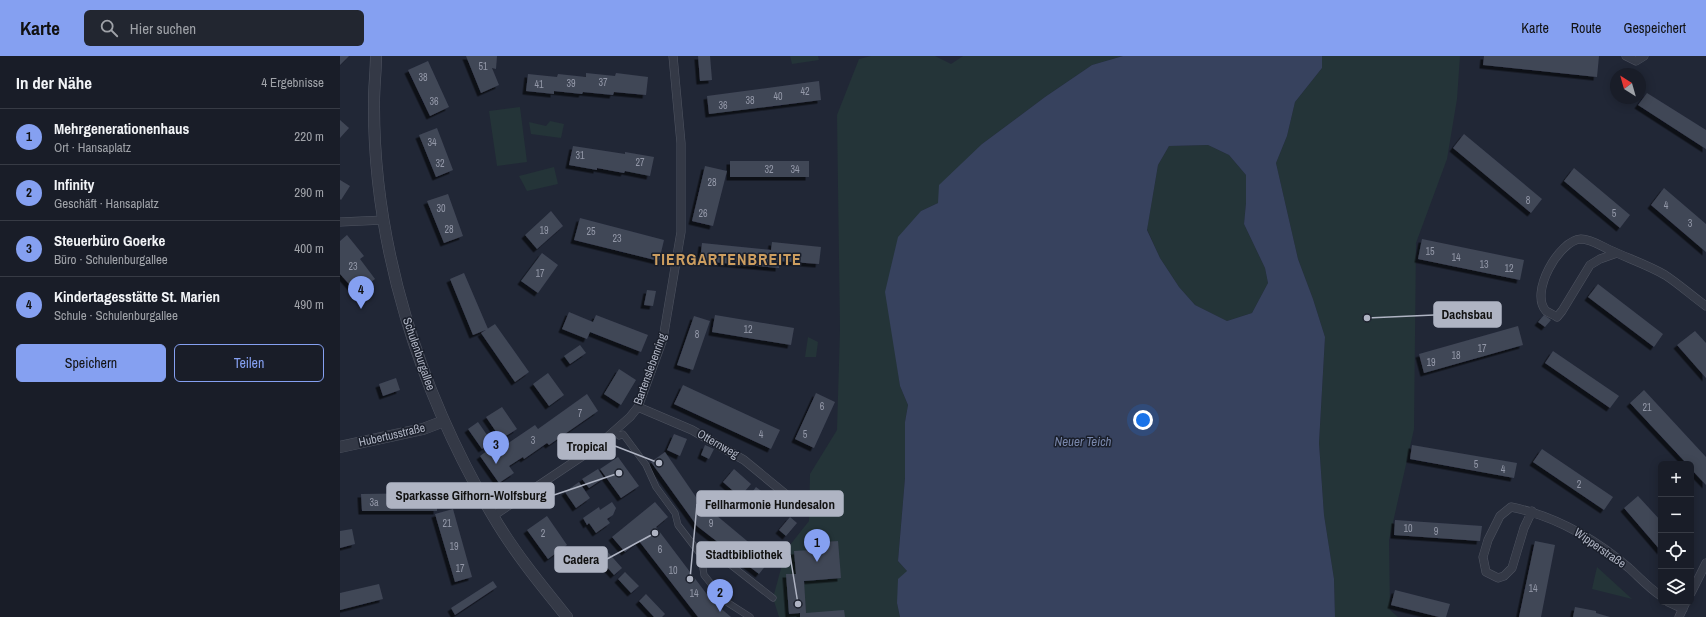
<!DOCTYPE html>
<html lang="de">
<head>
<meta charset="utf-8">
<style>
	:root { --surface:#191d28; --page:#222630; --text:#f1f3f6; --muted:#9fa2a8; --line:#373b45; --accent:#85a0f1 }
	body { margin:0; font-family:"Archivo Narrow",sans-serif; background:var(--page); color:var(--text) }
	.controls { position:absolute; right:12px; bottom:12px; display:grid; overflow:hidden; border-radius:6px; box-shadow:0 2px 10px #0003 }
	.controls button { width:36px; height:36px; display:grid; place-items:center; padding:0; border:0; border-bottom:1px solid var(--line); background:var(--surface); color:var(--text); font:20px sans-serif }
	.compass { position:absolute; left:1270px; top:12px; width:36px; height:36px; border-radius:50%; background:var(--surface); box-shadow:0 2px 10px #0003; rotate:323deg }
	.you { position:absolute; left:803px; top:364px; width:14px; height:14px; margin:-10px; border:3px solid #fff; border-radius:50%; background:#1a73e8; box-shadow:0 0 0 6px #1a73e833 }
	.badge { display:grid; place-items:center; width:26px; height:26px; border-radius:50%; background:var(--accent); color:#111; font-size:13px; font-weight:700 }
	.pin { position:absolute; translate:-50% -33px; filter:drop-shadow(0 1px 2px #0008) }
	.pin::after { content:''; position:absolute; top:21px; width:14px; height:12px; background:inherit; clip-path:polygon(0 0,100% 0,50% 100%) }
	.list { margin:0; padding:0; list-style:none }
	h2 { display:flex; justify-content:space-between; align-items:center; height:52px; margin:0; padding:0 16px; font-size:17px }
	h2 small { font-size:13px; font-weight:400; color:var(--muted) }
	.list li { display:grid; grid-template-columns:26px 1fr auto; gap:12px; align-items:center; box-sizing:border-box; height:56px; padding:0 16px; border-top:1px solid var(--line) }
	.list b { display:block; font-size:15px; white-space:nowrap }
	.list p { margin:0; font-size:13px; white-space:nowrap; color:var(--muted) }
	.list em { font-size:13px; font-style:normal; color:var(--muted) }
	.actions { display:flex; gap:8px; padding:12px 16px }
	.actions a { flex:1; padding:9px 0; border:1px solid var(--accent); border-radius:6px; text-align:center; font-size:14px; color:var(--accent) }
	.actions .main { background:var(--accent); color:#111 }
	.icon { flex:none; width:22px; height:22px; fill:none; stroke:currentColor; stroke-width:2; stroke-linecap:round; stroke-linejoin:round }
	.map { position:relative; flex:none; width:1366px; height:561px; overflow:hidden }
	header { display:flex; align-items:center; gap:24px; box-sizing:border-box; height:56px; padding:0 20px; background:var(--accent); color:#111 }
	header strong { font-size:19px }
	nav { display:flex; gap:22px; margin-inline-start:auto; font-size:14px }
	.search { width:280px; height:36px; background:var(--page); display:flex; align-items:center; gap:10px; box-sizing:border-box; padding:0 14px; border-radius:6px; color:var(--muted); font-size:15px }
	main { display:flex }
	aside { flex:1; background:var(--surface) }
	.map>svg:first-child { display:block }
	.green { fill:#243438 }
	.water { fill:#37425e; fill-rule:evenodd }
	.building { fill:#404657; filter:url(#shadow) }
	.lines { fill:none; stroke-linecap:round; stroke-linejoin:round }
	.pedestrian-casing { stroke:#4f5461; stroke-width:7 }
	.minor-casing { stroke:#4f5461; stroke-width:9 }
	.tertiary-casing { stroke:#4f5461; stroke-width:12 }
	.pedestrian { stroke:#343946; stroke-width:6 }
	.minor { stroke:#343946; stroke-width:8 }
	.tertiary { stroke:#343946; stroke-width:11 }
	.labels { text-anchor:middle; stroke-width:3; stroke-linejoin:round; paint-order:stroke }
	.number-label { font-size:10px; fill:#9398a8 }
	.street-label { font-size:12px; fill:#afb4c3; stroke:#1a1f2b }
	.water-label { font-size:13px; font-style:italic; fill:#7886aa; stroke:#1a1f2b }
	.district-label { font-size:16px; font-weight:bold; letter-spacing:1px; fill:#cd9e60; stroke:#1a1f2b }
	.leader { fill:none; stroke:#afb4c3; stroke-width:1.5 }
	.callout-dot { fill:#afb4c3; stroke:#1a1f2b; stroke-width:1.5 }
	.callout { fill:#afb4c3; stroke:#afb4c3; stroke-width:1.5 }
	.callout-label { font-size:13px; text-anchor:middle; font-weight:bold; fill:#111 }
</style>
</head>
<body>
<header>
<strong>Karte</strong>
<div class="search"><svg class="icon" aria-label="search" viewBox="0 0 24 24"><circle cx="10" cy="10" r="6"/><path d="M15 15l6 6"/></svg>Hier suchen</div>
<nav><a>Karte</a><a>Route</a><a>Gespeichert</a></nav>
</header>
<main>
<aside>
<h2>In der Nähe<small>4 Ergebnisse</small></h2>
<ul class="list">
<li><span class="badge">1</span><div><b>Mehrgenerationenhaus</b><p>Ort · Hansaplatz</p></div><em>220 m</em></li>
<li><span class="badge">2</span><div><b>Infinity</b><p>Geschäft · Hansaplatz</p></div><em>290 m</em></li>
<li><span class="badge">3</span><div><b>Steuerbüro Goerke</b><p>Büro · Schulenburgallee</p></div><em>400 m</em></li>
<li><span class="badge">4</span><div><b>Kindertagesstätte St. Marien</b><p>Schule · Schulenburgallee</p></div><em>490 m</em></li>
</ul>
<div class="actions"><a class="main">Speichern</a><a>Teilen</a></div>
</aside>
<div class="map">
<svg width="1366" height="561" viewBox="0 0 1366 561">
	<defs>
		<filter id="shadow"><feDropShadow dx="-3.5" dy="3.5" stdDeviation="0" flood-color="#0009"/></filter>
	</defs>
	<rect width="100%" height="100%" fill="#212736"/>
	<path class="green" d="M450 0H478L479 4 452 8Z
		M531 0H595L611 8 623 0H783L752 9 705 41 642 88 598 147 581 155 556 302 560 330 568 349 565 366V422L558 505 567 515 557 547 560 561H439L433 542 446 494 469 465 470 418 497 374 500 274 497 59 519 3Z
		M982 0H1120L1117 43 1107 103 1076 187 1074 373 1049 484 1050 554 1058 561H995L994 523 984 459 979 387 985 281 973 243 958 203 936 107 947 80 955 46 982 12Z
		M180 51 187 106 157 110 149 55Z
		M210 65 224 68 221 82 191 78 189 66 206 70Z
		M868 89 889 99 906 119V147L904 168 925 212 928 227 912 257 887 265 855 249 839 231 820 202 807 173 818 109 829 90Z
		M214 111 218 128 187 135 179 120Z
		M468 281 478 286 476 301H465Z
		M1257 511 1292 543 1252 533Z"/>
	<path class="water" d="M783 0H982V12L955 46 947 80 936 107 958 203 973 243 985 281 979 387 984 459 994 523 995 561H560L557 547 558 523 567 515 558 505 565 422V366L568 349 560 330 545 236 558 181 581 155 598 147 599 129 642 88 705 41 752 9ZM868 89 889 99 906 119V147L904 168 925 212 928 227 912 257 887 265 855 249 839 231 820 202 807 174 818 109 829 90Z"/>
	<path class="building" d="M0 0H9L0 9Z
		M126 0H157L156 13 152 12 159 29 141 37Z
		M358 0H370L372 24 360 25Z
		M1144 0H1259L1257 21 1143 9Z
		M88 5 109 51 90 60 68 14Z
		M246 17 275 20 276 17 308 21 306 39 274 36 273 39 243 36 242 38 214 35V38L186 35 188 18 217 21 218 18 246 21Z
		M479 25 481 44 369 58 367 40Z
		M1307 37 1366 74V93L1298 49Z
		M0 64 9 72 0 82Z
		M97 72 113 114 96 121 79 79Z
		M1124 78 1202 143 1191 157 1113 92Z
		M233 90 285 98V96L314 101 310 120 285 115 284 117 257 112V114L229 109Z
		M390 105H469V121H390Z
		M365 110 387 115 373 170 352 165Z
		M1234 112 1290 159 1280 172 1224 125Z
		M0 124 10 130 1 144 0 143Z
		M1324 132 1366 168V196L1311 149Z
		M108 138 123 180 104 187 87 145Z
		M211 155 223 170 197 193 185 179Z
		M240 162 324 184 319 205 234 184Z
		M7 179 24 200 20 203 35 223 17 237 0 218V185Z
		M1082 183 1184 204 1180 224 1078 203Z
		M432 186 481 191 479 208 439 205V212L360 205 362 187 431 194Z
		M202 197 218 209 198 237 181 225Z
		M124 217 148 273 133 279 110 223Z
		M1258 228 1323 278 1314 291 1248 241Z
		M307 234 316 235 313 250 304 249Z
		M229 256 253 266 256 259 308 279 301 296 250 276 247 283 222 273Z
		M375 259 454 272 451 289 372 276Z
		M1204 259 1211 264 1205 271 1198 266Z
		M354 260 370 265 353 314 337 309Z
		M155 268 189 316 175 326 141 277Z
		M1178 270 1183 289 1084 317 1079 298Z
		M1355 275 1366 287V322L1337 289Z
		M240 289 246 297 230 308 224 300Z
		M1213 295 1279 340 1270 352 1205 307Z
		M279 313 296 324 281 349 264 338Z
		M208 317 224 339 209 350 193 328Z
		M56 322 60 334 43 340 39 328Z
		M343 329 440 374 431 393 334 348Z
		M1304 334 1366 401V429L1351 413V408H1347L1290 347Z
		M476 337 495 346 474 392 455 383Z
		M247 338 258 355 209 389 207 387 184 403 183 401 169 410 174 417 159 427 140 400 155 389 158 394 195 369 198 373Z
		M162 351 177 373 161 383 146 361Z
		M138 366 152 386 142 393 128 373Z
		M334 378 347 383 340 400 327 394Z
		M365 389 374 393 369 403 361 399Z
		M1072 389 1177 407 1174 422 1070 403Z
		M1202 393 1273 441 1264 454 1193 406Z
		M325 396 358 444 430 504 419 518 357 470 311 406Z
		M278 401 299 430 281 442 260 413Z
		M258 413 264 422 249 432 242 423Z
		M394 413 411 428 400 441 383 426Z
		M239 426 250 442 236 452 225 436Z
		M416 431 424 437 418 444 411 438Z
		M97 437V455H22L21 438Z
		M1298 440 1321 465V495L1284 452Z
		M272 446 276 452 273 459 267 463 270 467 256 477 249 467 247 469 243 462 259 451 260 454Z
		M315 446 328 461 316 471 372 545 391 561H358L299 485 285 496 272 481Z
		M113 453 132 521 115 526 95 458Z
		M207 460 227 489 208 503 187 474Z
		M450 461 457 467 446 480 439 474Z
		M1055 464 1142 470 1140 485 1054 479Z
		M12 473 15 488 0 492V475Z
		M498 485 501 522 464 525 466 557 504 554 505 561H460V557L449 558 446 518H456L454 495 472 494V487Z
		M1195 485 1215 489 1201 561H1179Z
		M266 494 282 512 274 519 258 501Z
		M285 516 299 530 291 537 278 523Z
		M153 525 157 531 115 559 111 552Z
		M39 528 43 543 0 554V537Z
		M1055 534 1110 548 1106 561H1099L1051 549Z
		M306 538 325 558 322 561H314L299 545Z
		M1235 551 1256 555V557L1270 561H1233Z"/>
	<g class="lines">
		<defs>
			<path id="pedestrian" d="M275 375 279 380 283 378 306 409 316 431 335 457 338 469 361 499 383 503 433 542
				M361 499 364 519 385 545 410 561"/>
			<path id="minor" d="M1286 0 1296 5 1304 0
				M0 166 44 164
				M1277 197 1260 203 1250 209 1222 255 1217 261C1214 259 1209 257 1206 255 1189 237 1219 184 1241 183 1251 183 1261 190 1270 194 1287 202 1308 209 1325 219 1339 228 1352 240 1366 250
				M298 351 352 374 404 404 449 441
				M1192 455 1184 472 1172 512 1164 520 1158 522 1146 516 1143 501 1148 484 1160 460 1171 451C1216 460 1254 482 1289 512 1300 522 1309 532 1321 540
				M153 460 256 391 290 361 298 351 323 283 341 176V87L333 0
				M1351 537 1366 507
				M1328 546 1343 553
				M1339 561 1346 546"/>
			<path id="tertiary" d="M36 0C36 15 34 30 34 46 33 191 80 336 153 460 174 496 201 529 227 561
				M0 391 83 373 104 365"/>
		</defs>
		<use href="#pedestrian" class="pedestrian-casing"/>
		<use href="#minor" class="minor-casing"/>
		<use href="#tertiary" class="tertiary-casing"/>
		<use href="#pedestrian" class="pedestrian"/>
		<use href="#minor" class="minor"/>
		<use href="#tertiary" class="tertiary"/>
	</g>
	<g class="labels">
		<g class="number-label">
			<text x="143" y="14">51</text>
			<text x="83" y="25">38</text>
			<text x="263" y="30">37</text>
			<text x="231" y="31">39</text>
			<text x="199" y="32">41</text>
			<text x="465" y="39">42</text>
			<text x="438" y="44">40</text>
			<text x="410" y="48">38</text>
			<text x="94" y="49">36</text>
			<text x="383" y="53">36</text>
			<text x="92" y="90">34</text>
			<text x="240" y="103">31</text>
			<text x="300" y="110">27</text>
			<text x="100" y="111">32</text>
			<text x="429" y="117">32</text>
			<text x="455" y="117">34</text>
			<text x="372" y="130">28</text>
			<text x="1188" y="148">8</text>
			<text x="1326" y="153">4</text>
			<text x="101" y="156">30</text>
			<text x="363" y="161">26</text>
			<text x="1274" y="161">5</text>
			<text x="1350" y="171">3</text>
			<text x="109" y="177">28</text>
			<text x="204" y="178">19</text>
			<text x="251" y="179">25</text>
			<text x="277" y="186">23</text>
			<text x="1090" y="199">15</text>
			<text x="1116" y="205">14</text>
			<text x="1144" y="212">13</text>
			<text x="13" y="214">23</text>
			<text x="1169" y="216">12</text>
			<text x="200" y="221">17</text>
			<text x="408" y="277">12</text>
			<text x="357" y="282">8</text>
			<text x="1142" y="296">17</text>
			<text x="1116" y="303">18</text>
			<text x="1091" y="310">19</text>
			<text x="482" y="354">6</text>
			<text x="1307" y="355">21</text>
			<text x="240" y="361">7</text>
			<text x="421" y="382">4</text>
			<text x="465" y="382">5</text>
			<text x="193" y="388">3</text>
			<text x="1136" y="412">5</text>
			<text x="1163" y="417">4</text>
			<text x="1239" y="432">2</text>
			<text x="34" y="450">3a</text>
			<text x="107" y="471">21</text>
			<text x="371" y="471">9</text>
			<text x="1068" y="476">10</text>
			<text x="1096" y="479">9</text>
			<text x="203" y="481">2</text>
			<text x="114" y="494">19</text>
			<text x="320" y="497">6</text>
			<text x="120" y="516">17</text>
			<text x="333" y="518">10</text>
			<text x="1193" y="536">14</text>
			<text x="354" y="541">14</text>
		</g>
		<g class="street-label">
			<text transform="translate(79 298) rotate(71)" y="4">Schulenburgallee</text>
			<text transform="translate(310 313) rotate(-70)" y="4">Bartenslebenring</text>
			<text transform="translate(52 379) rotate(-13)" y="4">Hubertusstraße</text>
			<text transform="translate(378 388) rotate(30)" y="4">Otternweg</text>
			<text transform="translate(1260 492) rotate(35)" y="4">Wipperstraße</text>
		</g>
		<g class="water-label">
			<text x="743" y="390">Neuer Teich</text>
		</g>
		<g class="district-label">
			<text x="387" y="209">TIERGARTENBREITE</text>
		</g>
	</g>
	<path class="leader" d="M1027 262L1094 259M319 407L275 390M279 417L214 439M350 523L357 448M458 548L450 499M315 477L267 503"/>
	<g class="callout-dot">
		<circle cx="1027" cy="262" r="4"/>
		<circle cx="319" cy="407" r="4"/>
		<circle cx="279" cy="417" r="4"/>
		<circle cx="350" cy="523" r="4"/>
		<circle cx="458" cy="548" r="4"/>
		<circle cx="315" cy="477" r="4"/>
	</g>
	<g class="callout">
		<rect x="1094" y="246" width="67" height="25" rx="4"/>
		<rect x="218" y="378" width="57" height="25" rx="4"/>
		<rect x="47" y="427" width="167" height="25" rx="4"/>
		<rect x="357" y="435" width="146" height="25" rx="4"/>
		<rect x="357" y="486" width="93" height="25" rx="4"/>
		<rect x="215" y="491" width="52" height="25" rx="4"/>
	</g>
	<g class="callout-label">
		<text x="1127" y="263">Dachsbau</text>
		<text x="247" y="395">Tropical</text>
		<text x="131" y="444">Sparkasse Gifhorn-Wolfsburg</text>
		<text x="430" y="453">Fellharmonie Hundesalon</text>
		<text x="404" y="503">Stadtbibliothek</text>
		<text x="241" y="508">Cadera</text>
	</g>
</svg>
<div class="controls">
<button>+</button>
<button>−</button>
<button><svg class="icon" aria-label="locate" viewBox="0 0 24 24"><circle cx="12" cy="12" r="6"/><path d="M12 2v4M12 18v4M2 12h4M18 12h4"/></svg></button>
<button><svg class="icon" aria-label="layers" viewBox="0 0 24 24"><path d="M12 4l9 5-9 5-9-5zM3 14l9 5 9-5"/></svg></button>
</div>
<svg class="compass" viewBox="-18 -18 36 36"><path d="M0-13l5 13h-10z" fill="#e53935"/><path d="M0 13l5-13h-10z" fill="#9fa2a8"/></svg>
<div class="you"></div>
<div class="pin badge" style="left:477px;top:506px">1</div>
<div class="pin badge" style="left:380px;top:556px">2</div>
<div class="pin badge" style="left:156px;top:408px">3</div>
<div class="pin badge" style="left:21px;top:253px">4</div>
</div>
</main>
</body>
</html>
